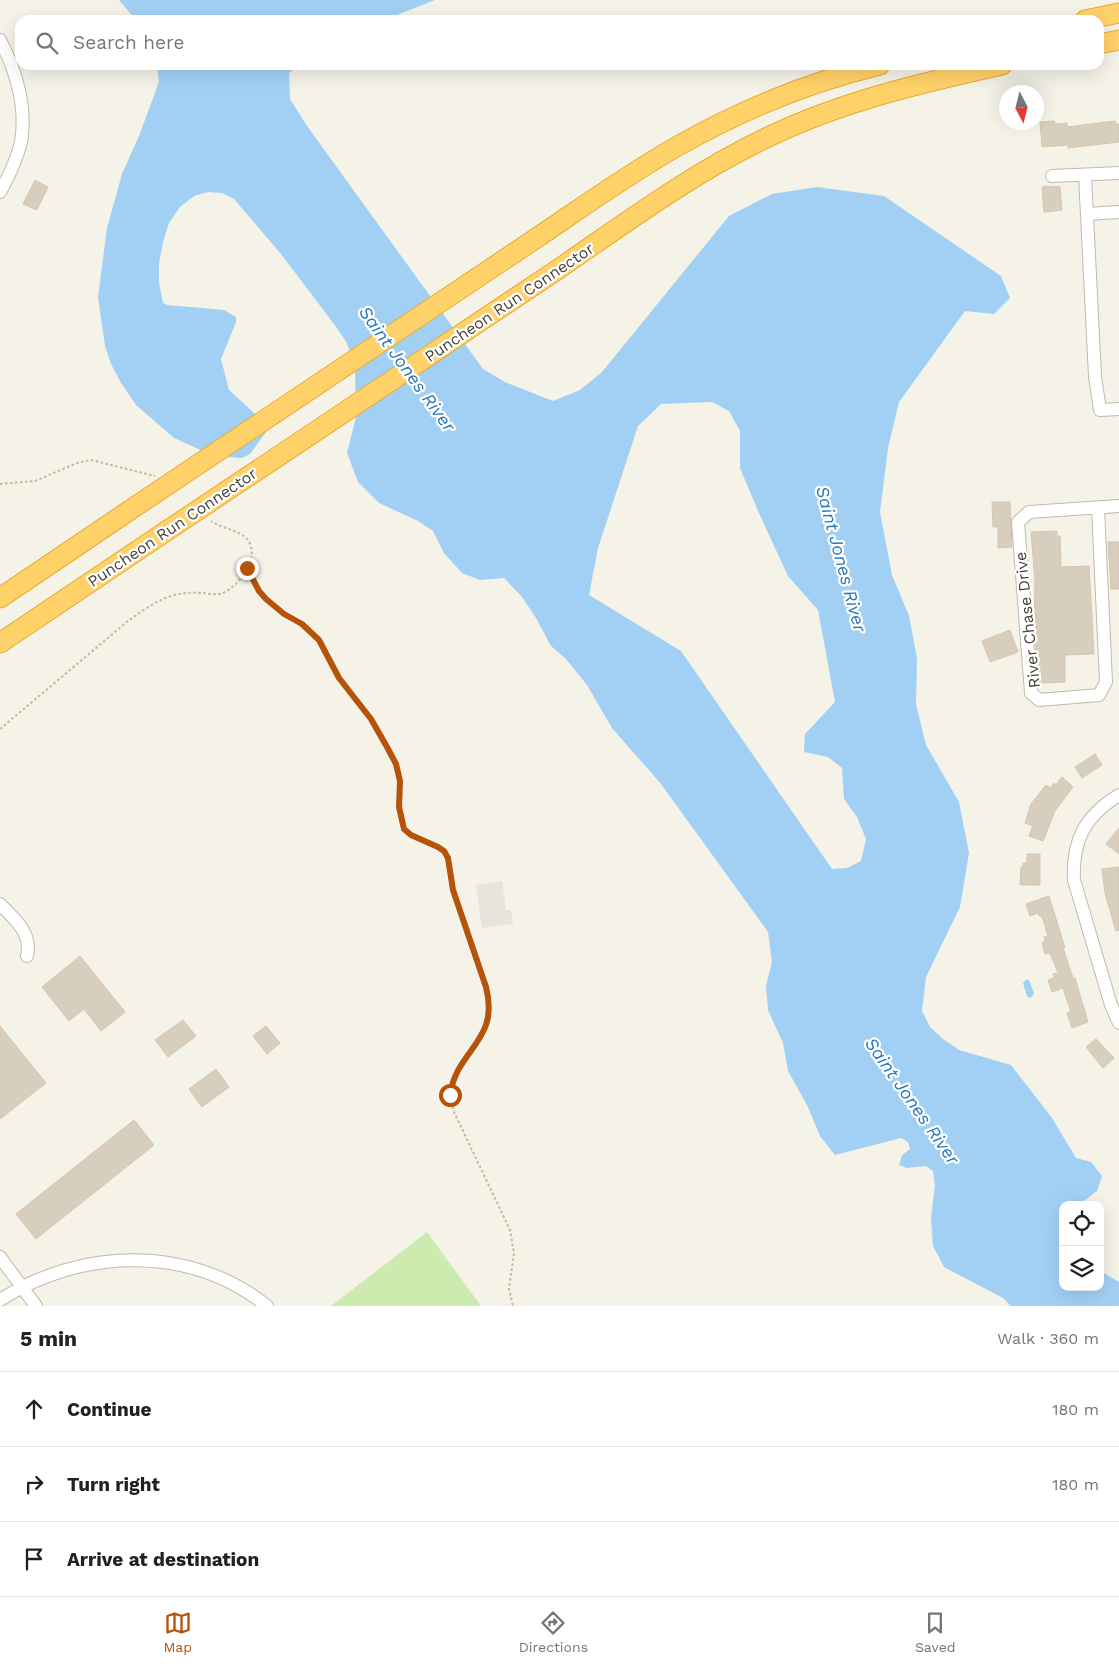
<!DOCTYPE html>
<html lang="en">
<head>
<meta charset="utf-8">
<style>
	:root { --surface:#fff; --page:#f2f2f2; --text:#202124; --muted:#757577; --line:#e0e0e0; --accent:#b45309 }
	body { margin:0; font-family:"Work Sans",sans-serif; background:var(--page); color:var(--text) }
	.controls { position:absolute; right:15px; bottom:15px; display:grid; overflow:hidden; border-radius:10px; box-shadow:0 5px 20px #0002 }
	.controls button { width:45px; height:45px; display:grid; place-items:center; padding:0; border:0; border-bottom:1px solid var(--line); background:var(--surface); color:var(--text); font:25px sans-serif }
	.compass { position:absolute; left:999px; top:85px; width:45px; height:45px; border-radius:50%; background:var(--surface); box-shadow:0 5px 20px #0002; rotate:173deg }
	.stop { position:absolute; width:15px; height:15px; margin:-11px; border:4px solid #b45309; border-radius:50%; background:#fff }
	.stop.end { background:#b45309; border-color:#fff; box-shadow:0 1px 5px #0008 }
	.list { margin:0; padding:0; list-style:none }
	h2 { display:flex; justify-content:space-between; align-items:center; height:65px; margin:0; padding:0 20px; font-size:21px }
	h2 small { font-size:16px; font-weight:400; color:var(--muted) }
	.list li { display:grid; grid-template-columns:32px 1fr auto; gap:15px; align-items:center; box-sizing:border-box; height:75px; padding:0 20px; border-top:1px solid var(--line) }
	.list b { display:block; font-size:19px; white-space:nowrap }
	.list em { font-size:16px; font-style:normal; color:var(--muted) }
	.icon { flex:none; width:28px; height:28px; fill:none; stroke:currentColor; stroke-width:2; stroke-linecap:round; stroke-linejoin:round }
	.map { position:relative; flex:none; width:1119px; height:1306px; overflow:hidden }
	.search { position:absolute; background:var(--surface); box-shadow:0 5px 20px #0002; left:15px; right:15px; top:15px; height:55px; display:flex; align-items:center; gap:12px; box-sizing:border-box; padding:0 18px; border-radius:15px; color:var(--muted); font-size:19px }
	.sheet { height:290px; background:var(--surface) }
	nav { display:flex; justify-content:space-around; align-items:center; box-sizing:border-box; height:70px; border-top:1px solid var(--line); background:var(--surface); font-size:14px; color:var(--muted) }
	nav a { display:grid; justify-items:center; gap:2px }
	nav .on { color:var(--accent) }
	.map>svg:first-child { display:block }
	.industrial { fill:#e7e3dd }
	.green { fill:#ceebaf }
	.water { fill:#a2d0f5; fill-rule:evenodd }
	.building { fill:#d7cebd; stroke:#d3c6b0 }
	.lines { fill:none; stroke-linecap:round; stroke-linejoin:round }
	.minor-casing { stroke:#c1baaa; stroke-width:14 }
	.highway-casing { stroke:#e6aa31; stroke-width:21 }
	.path { stroke:#c4b79a; stroke-width:2; stroke-dasharray:2.5 2.5; stroke-linecap:butt }
	.minor { stroke:#fff; stroke-width:12 }
	.highway { stroke:#ffd269; stroke-width:19 }
	.highway-bridge-casing { stroke:#e6aa31; stroke-width:21; stroke-linecap:butt }
	.highway-bridge { stroke:#ffd269; stroke-width:19 }
	.route { stroke:#b45309; stroke-width:6 }
	.labels { text-anchor:middle; stroke-width:4.5; stroke-linejoin:round; paint-order:stroke }
	.street-label { font-size:16px; fill:#494236; stroke:#fff }
	.water-label { font-size:18px; font-style:italic; fill:#2879bc; stroke:#fff }
</style>
</head>
<body>
<div class="map">
<svg width="1119" height="1306" viewBox="0 0 1119 1306">
	<rect width="100%" height="100%" fill="#f5f2e8"/>
	<path class="industrial" d="M502 881 506 910H511L513 924 482 928 476 885Z"/>
	<path class="green" d="M427 1232 481 1306H331Z"/>
	<path class="water" d="M119 0H435L384 20H136Z
		M157 65H299L289 73 290 99 307 126 483 369 505 382 553 401 580 390 602 372 729 216 772 194 817 187 884 196 1001 276 1010 298 994 314 965 311 899 402 888 448 880 512 892 575 909 616 917 658 916 704 926 745 959 802 969 853 960 907 926 977 922 1011 930 1027 943 1039 959 1050 1011 1065 1052 1118 1076 1158 1091 1162 1102 1176 1097 1191 1079 1205H1063V1215L1060 1217 1063 1226V1287H1100V1271L1119 1282V1306H1011L1003 1298 944 1267 933 1246 931 1218 935 1185 933 1171 926 1166 907 1168 899 1165 902 1155 910 1149 908 1142 901 1138 835 1155 820 1136 807 1105 788 1071 783 1043 768 1010 766 986 772 962 768 932 661 784 612 728 587 685 566 659 551 646 536 618 522 597 504 578 480 580 462 573 444 553 433 531 418 521 379 503 358 482 347 453 356 417 355 367 347 343 334 324 281 254 234 199 222 193 208 192 194 196 180 207 169 223 163 242 159 264V283L163 303 167 305 224 310 236 317V322L221 359 229 390 264 422 266 432 250 454 242 458 214 456 174 438 136 405 121 383 111 364 105 346 98 297 107 228 122 174 139 136 159 82ZM712 402 729 411 740 431V468L758 511 788 576 818 610 835 702 805 734 804 752 828 757 842 768 844 799 857 817 866 839 861 861 847 868 832 869 681 651 589 595 598 548 638 426 661 404Z
		M1027 979 1030 982 1034 994 1030 998 1027 996 1023 983Z"/>
	<path class="building" d="M1054 121 1055 124 1067 123V127L1115 121 1116 124H1119V142L1068 148V145L1042 147 1040 122Z
		M35 180 48 187 37 210 23 204Z
		M1044 186 1060 187 1062 210 1044 212 1042 188Z
		M992 502H1010L1012 547 998 548V527H993Z
		M1057 531V536H1060L1061 567 1089 566 1094 654 1065 655V682L1039 683 1034 628 1035 581 1031 532Z
		M1108 542H1119V589H1111Z
		M1010 630 1018 652 990 662 982 641Z
		M1095 754 1102 765 1082 778 1075 767Z
		M1062 777 1073 787 1055 811 1043 841 1029 836 1033 826 1025 823 1031 804 1046 785 1050 788 1054 783 1056 785Z
		M1119 828V854L1106 844Z
		M1027 854H1040V885H1020L1021 867 1023 868V863H1027Z
		M1119 867V930L1116 931 1105 893 1102 869Z
		M1049 896 1065 948H1063L1073 978H1075L1088 1022 1072 1028 1067 1013 1071 1012 1063 988 1052 992 1048 980 1054 978 1053 974 1058 973 1050 953 1045 954 1042 943 1045 941 1044 937 1048 936 1042 916 1040 917 1038 913 1030 916 1026 904Z
		M80 956 125 1012 101 1031 84 1009 69 1021 42 987Z
		M183 1020 196 1036 168 1057 155 1040Z
		M0 1026 46 1083 0 1119Z
		M266 1026 280 1043 267 1054 253 1036Z
		M1096 1039 1114 1058 1103 1068 1086 1047Z
		M216 1069 229 1087 202 1107 189 1089Z
		M134 1120 154 1145 36 1239 16 1214Z"/>
	<g class="lines">
		<defs>
			<path id="minor" d="M0 40C16 70 27 107 21 142 17 159 9 176 0 192
				M1085 175 1095 376 1100 410 1119 409
				M1052 176 1119 173
				M1087 214 1119 212
				M1098 508 1106 682 1099 695 1039 700 1031 693 1018 522 1029 512 1119 506
				M1119 795C1085 816 1072 840 1074 880L1111 1005 1119 1023
				M0 904C15 920 32 932 27 956
				M0 1257 36 1306
				M0 1300C81 1248 189 1244 267 1306"/>
			<path id="highway" d="M1085 20 1119 13
				M1099 44 1119 40
				M535 239C581 208 627 175 676 147 739 111 809 82 880 65
				M557 270C624 224 691 174 764 139 839 102 921 83 1002 65
				M0 598 139 504
				M0 643 165 532"/>
		</defs>
		<use href="#minor" class="minor-casing"/>
		<use href="#highway" class="highway-casing"/>
		<path class="path" d="M0 484 35 481 77 463 91 460 155 476
			M247 568C254 582 260 595 272 605 288 618 308 624 320 642 327 653 331 667 339 678 359 706 382 731 395 763 404 784 394 806 403 826 411 843 433 839 444 851 453 861 451 879 454 891 462 924 478 955 487 988 503 1047 437 1057 454 1112L510 1230 514 1253 509 1289 513 1306
			M0 729 128 621C142 611 157 600 174 595 183 593 192 592 201 593 208 593 216 596 223 593 241 585 263 553 245 537 235 529 221 528 211 521"/>
		<use href="#minor" class="minor"/>
		<use href="#highway" class="highway"/>
		<defs>
			<path id="highway-bridge" d="M139 504 535 239
				M165 532 557 270"/>
		</defs>
		<use href="#highway-bridge" class="highway-bridge-casing"/>
		<use href="#highway-bridge" class="highway-bridge"/>
	</g>
	<g class="lines">
		<path class="route" d="M247 568 259 591 266 599 284 614 302 624 319 640 339 678 371 719 387 747 396 764 400 781 399 807 404 829 411 835 438 847 444 851 448 858 453 890 486 987C500 1042 457 1048 450 1095"/>
	</g>
	<g class="labels">
		<g class="street-label">
			<text transform="translate(509 302) rotate(-34)" y="6">Puncheon Run Connector</text>
			<text transform="translate(172 527) rotate(-34)" y="6">Puncheon Run Connector</text>
			<text transform="translate(1027 620) rotate(-96)" y="6">River Chase Drive</text>
		</g>
		<g class="water-label">
			<text transform="translate(407 369) rotate(54)" y="6">Saint Jones River</text>
			<text transform="translate(841 559) rotate(75)" y="6">Saint Jones River</text>
			<text transform="translate(912 1101) rotate(55)" y="6">Saint Jones River</text>
		</g>
	</g>
</svg>
<div class="controls">
<button><svg class="icon" aria-label="locate" viewBox="0 0 24 24"><circle cx="12" cy="12" r="6"/><path d="M12 2v4M12 18v4M2 12h4M18 12h4"/></svg></button>
<button><svg class="icon" aria-label="layers" viewBox="0 0 24 24"><path d="M12 4l9 5-9 5-9-5zM3 14l9 5 9-5"/></svg></button>
</div>
<svg class="compass" viewBox="-18 -18 36 36"><path d="M0-13l5 13h-10z" fill="#e53935"/><path d="M0 13l5-13h-10z" fill="#757577"/></svg>
<div class="stop" style="left:450px;top:1095px"></div>
<div class="stop end" style="left:247px;top:568px"></div>
<div class="search"><svg class="icon" aria-label="search" viewBox="0 0 24 24"><circle cx="10" cy="10" r="6"/><path d="M15 15l6 6"/></svg>Search here</div>
</div>
<section class="sheet">
<h2>5 min<small>Walk · 360 m</small></h2>
<ul class="list">
<li><svg class="icon" aria-label="ahead" viewBox="0 0 24 24"><path d="M12 20V5M6 11l6-6 6 6"/></svg><div><b>Continue</b></div><em>180 m</em></li>
<li><svg class="icon" aria-label="right" viewBox="0 0 24 24"><path d="M7 20v-9h11M14 6l5 5-5 5"/></svg><div><b>Turn right</b></div><em>180 m</em></li>
<li><svg class="icon" aria-label="arrive" viewBox="0 0 24 24"><path d="M6 21V4h12l-3 4 3 4H6"/></svg><div><b>Arrive at destination</b></div></li>
</ul>
</section>
<nav>
<a class="on"><svg class="icon" aria-label="map" viewBox="0 0 24 24"><path d="M3 6l6-2 6 2 6-2v14l-6 2-6-2-6 2zM9 4v14M15 6v14"/></svg>Map</a>
<a><svg class="icon" aria-label="directions" viewBox="0 0 24 24"><path d="M12 3l9 9-9 9-9-9zM9 14v-3h6M13 9l2 2-2 2"/></svg>Directions</a>
<a><svg class="icon" aria-label="saved" viewBox="0 0 24 24"><path d="M7 4h10v16l-5-4-5 4z"/></svg>Saved</a>
</nav>
</body>
</html>
